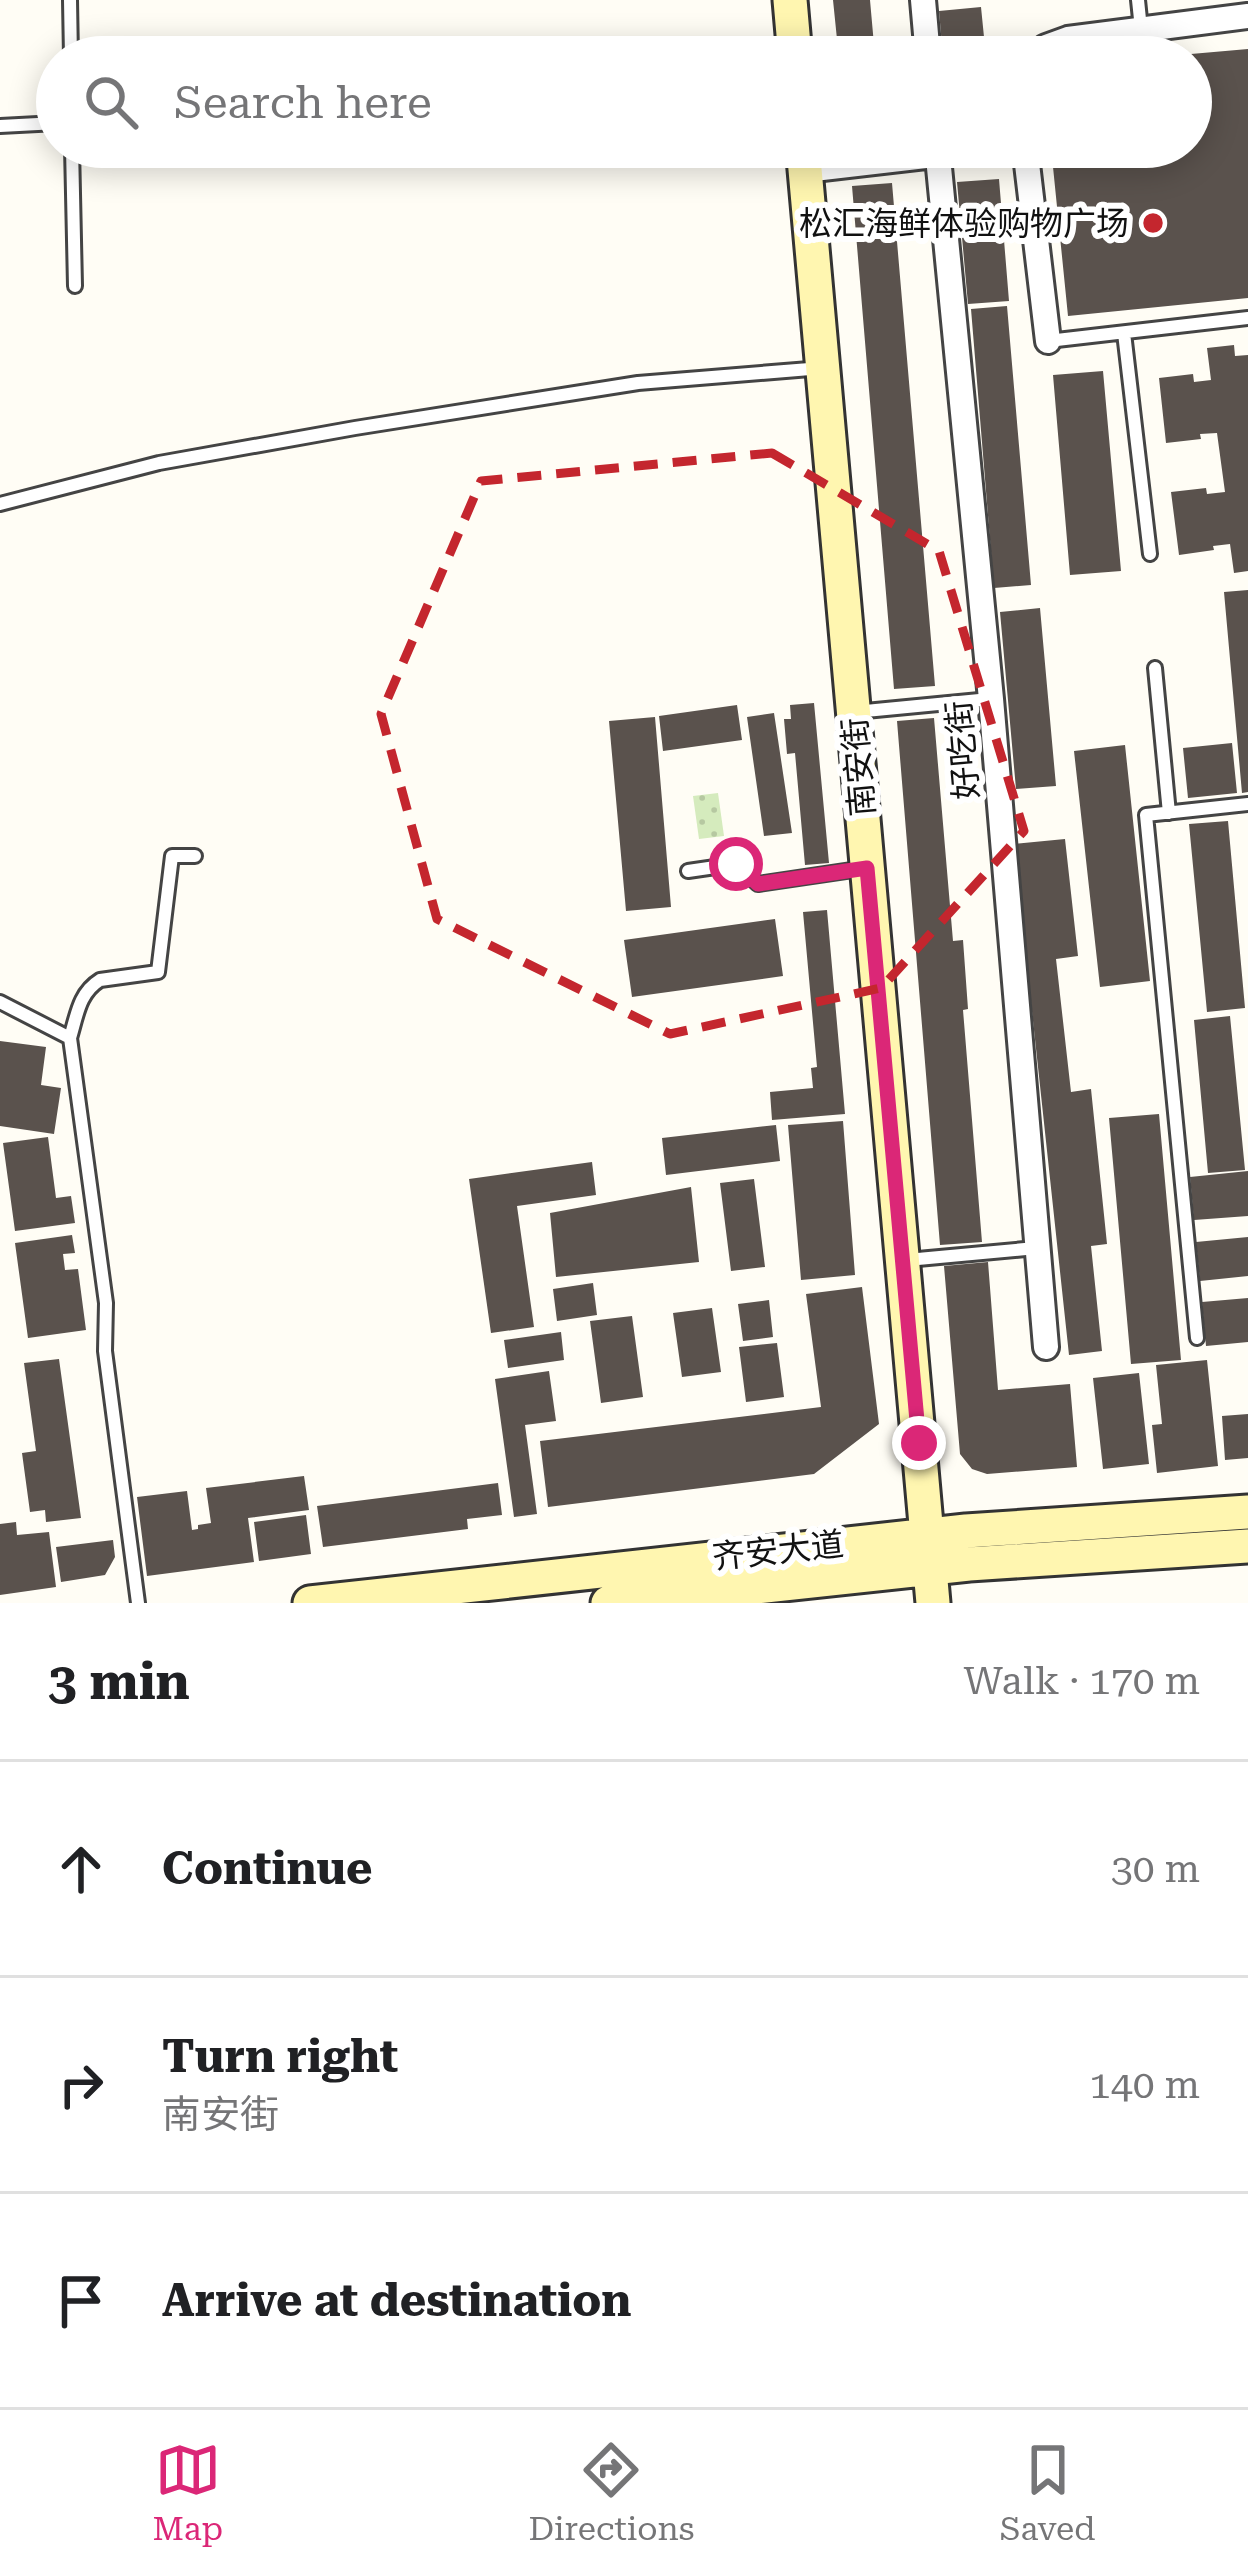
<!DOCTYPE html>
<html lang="en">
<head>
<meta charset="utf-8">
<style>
	:root { --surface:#fff; --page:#f6f6f6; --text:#202124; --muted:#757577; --line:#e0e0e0; --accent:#db2777 }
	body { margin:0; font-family:"Roboto Serif","Noto Sans SC",serif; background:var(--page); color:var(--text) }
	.stop { position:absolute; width:36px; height:36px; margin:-27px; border:9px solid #db2777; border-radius:50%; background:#fff }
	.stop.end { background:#db2777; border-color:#fff; box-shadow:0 3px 12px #0008 }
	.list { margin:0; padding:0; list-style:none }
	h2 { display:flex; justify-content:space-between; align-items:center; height:156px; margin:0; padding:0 48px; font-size:51px }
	h2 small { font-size:39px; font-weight:400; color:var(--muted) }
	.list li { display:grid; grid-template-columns:78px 1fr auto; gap:36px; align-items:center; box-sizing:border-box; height:216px; padding:0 48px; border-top:3px solid var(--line) }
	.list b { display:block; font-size:45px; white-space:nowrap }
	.list p { margin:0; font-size:39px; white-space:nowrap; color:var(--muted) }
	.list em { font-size:39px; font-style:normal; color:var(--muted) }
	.icon { flex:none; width:66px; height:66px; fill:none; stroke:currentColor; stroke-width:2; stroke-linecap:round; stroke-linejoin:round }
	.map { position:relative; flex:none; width:1248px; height:1603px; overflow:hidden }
	.search { position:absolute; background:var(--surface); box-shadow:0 6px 30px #0003; left:36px; right:36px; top:36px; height:132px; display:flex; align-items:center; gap:30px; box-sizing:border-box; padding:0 42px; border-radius:66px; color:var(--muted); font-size:45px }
	.sheet { height:804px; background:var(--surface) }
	nav { display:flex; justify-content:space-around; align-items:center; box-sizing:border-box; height:168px; border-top:3px solid var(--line); background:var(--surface); font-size:33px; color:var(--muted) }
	nav a { display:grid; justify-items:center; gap:6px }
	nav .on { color:var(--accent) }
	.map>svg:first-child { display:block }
	.grass { fill:url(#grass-dots) }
	.building { fill:#5a524d }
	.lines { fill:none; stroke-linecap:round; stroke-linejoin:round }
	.lane-casing { stroke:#444; stroke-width:18 }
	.street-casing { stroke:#444; stroke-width:30 }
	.secondary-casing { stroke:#333; stroke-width:39 }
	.lane { stroke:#fff; stroke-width:12 }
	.street { stroke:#fff; stroke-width:24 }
	.secondary { stroke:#fff6b0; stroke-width:33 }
	.route { stroke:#db2777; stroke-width:15 }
	.marked { fill:none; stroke:#c4262e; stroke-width:9; stroke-dasharray:24 15; stroke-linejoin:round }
	.poi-dot { fill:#c4262e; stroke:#fff; stroke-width:4.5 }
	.labels { text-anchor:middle; stroke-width:12; stroke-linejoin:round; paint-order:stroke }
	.poi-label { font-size:33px; fill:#111; stroke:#fff; text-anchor:end }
	.street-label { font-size:33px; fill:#111; stroke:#fff }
</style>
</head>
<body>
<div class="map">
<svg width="1248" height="1603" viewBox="0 0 1248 1603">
	<defs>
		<pattern id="grass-dots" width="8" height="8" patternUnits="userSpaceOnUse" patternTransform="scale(3)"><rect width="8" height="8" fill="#d5ebbd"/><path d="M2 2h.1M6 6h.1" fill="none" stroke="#b6c8a1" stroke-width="1.8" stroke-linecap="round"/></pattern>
	</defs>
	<rect width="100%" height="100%" fill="#fffdf5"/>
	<path class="grass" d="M718 793 724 836 699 839 693 796Z"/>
	<path class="building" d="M833 0H870L874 45 838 49Z
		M981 7 986 57H943L939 11Z
		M883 49 884 57H840L839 53Z
		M1248 49V298L1068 316 1051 147H1191V54Z
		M999 179 1009 301 968 304 957 182Z
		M892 183 935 686 894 689 852 186Z
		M1007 306 1031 585 994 588 971 309Z
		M1234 345 1235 356 1248 355V571L1234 573 1230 544 1213 546 1214 550 1179 555 1171 492 1206 488 1207 494 1225 492 1217 433 1200 434 1201 439 1166 443 1159 378 1193 374 1194 382 1211 380 1207 348Z
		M1103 371 1121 571 1070 575 1053 375Z
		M1248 590V792L1242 793 1224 592Z
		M1040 608 1056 786 1016 789 1000 612Z
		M814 703 829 863 805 865 795 753 787 754 784 719H791L790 705Z
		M737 705 742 740 663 751 659 716Z
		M774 713 792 833 764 836 747 717Z
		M655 717 671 907 626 911 609 721Z
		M934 718 953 941 963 940 968 1009 963 1010 982 1242 940 1245 897 721Z
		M1232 743 1237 793 1188 798 1183 748Z
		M1125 745 1150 981 1100 987 1074 751Z
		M1228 821 1245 1008 1207 1012 1189 824Z
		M1065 839 1078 956 1056 959 1071 1092 1091 1089 1107 1244 1091 1246 1102 1351 1069 1355 1014 844Z
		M827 910 845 1114 772 1120 770 1092 813 1088 811 1068 817 1067 803 912Z
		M775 919 783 976 632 997 624 940Z
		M1230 1016 1245 1170 1208 1173 1194 1020Z
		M0 1041 46 1047 41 1085 61 1088 54 1134 0 1126Z
		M1159 1114 1181 1360 1131 1364 1109 1118Z
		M843 1121 855 1275 801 1280 788 1125Z
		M776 1125 780 1161 666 1175 662 1138Z
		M48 1137 56 1198 71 1196 75 1223 15 1231 3 1143Z
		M592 1162 596 1195 517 1206 534 1327 491 1333 469 1179Z
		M1248 1171V1216L1194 1220 1190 1177Z
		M754 1179 765 1267 731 1271 720 1183Z
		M691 1187 699 1262 556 1277 550 1213Z
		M72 1235 75 1253 63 1254 65 1270 78 1269 86 1330 28 1338 15 1243Z
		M1248 1237V1276L1200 1281 1196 1242Z
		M988 1262 998 1390 1070 1384 1077 1467 987 1474 972 1469 960 1454 944 1266Z
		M593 1283 597 1315 557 1321 553 1289Z
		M862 1287 879 1424 814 1474 548 1507 540 1441 821 1407 806 1294Z
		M1248 1298V1342L1206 1346 1202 1302Z
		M769 1300 773 1337 743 1341 738 1304Z
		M712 1308 721 1372 682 1377 673 1313Z
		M632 1316 643 1397 601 1403 590 1321Z
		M561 1332 564 1360 508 1368 504 1340Z
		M777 1343 784 1397 746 1402 739 1347Z
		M59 1359 81 1518 46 1522 45 1510 30 1512 22 1453 36 1451 24 1363Z
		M1207 1360 1218 1466 1157 1473 1152 1425 1162 1424 1156 1365Z
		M549 1371 556 1421 525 1425 537 1514 514 1517 495 1379Z
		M1139 1373 1149 1464 1103 1469 1093 1378Z
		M1248 1414V1458L1225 1460 1222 1416Z
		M304 1476 309 1510 248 1518 254 1562 147 1576 137 1497 187 1491 192 1530 198 1529V1525L211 1523 206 1488Z
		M498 1483 502 1515 467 1519 468 1529 323 1547 317 1506Z
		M306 1515 311 1554 259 1561 254 1522Z
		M16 1522 17 1535 49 1532 56 1587 0 1595V1524Z
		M113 1540 115 1557 105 1575 61 1582 56 1547Z"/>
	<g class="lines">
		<defs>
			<path id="lane" d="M70 0 71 57
				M1138 0 1141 29
				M0 126 57 123
				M72 147 75 286
				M1124 333 1150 554
				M1048 341 1248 318
				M0 504 159 463 355 428 638 383 822 368
				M1155 668 1169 813
				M855 712 990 699
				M688 871 736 864 758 884 866 868
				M0 1002 70 1038 106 1303 105 1351 138 1603
				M70 1038C77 1015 79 993 100 980L158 972 172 856H195
				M907 1260 1036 1248
				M1197 1338 1146 815 1248 804"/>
			<path id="street" d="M923 0 928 57
				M1033 57 1046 47 1068 39 1248 16
				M937 147 991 699 1046 1347
				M1025 147 1048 341
				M805 170 1003 147"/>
			<path id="secondary" d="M790 0 795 57
				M803 147 933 1603
				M310 1603 966 1531 1248 1512
				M608 1603 969 1564 1248 1546"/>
		</defs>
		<use href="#lane" class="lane-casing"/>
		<use href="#street" class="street-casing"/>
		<use href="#secondary" class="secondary-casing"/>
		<use href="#lane" class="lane"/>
		<use href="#street" class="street"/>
		<use href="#secondary" class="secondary"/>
	</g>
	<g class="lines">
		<path class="route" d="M736 864 758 884 867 868 919 1443"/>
	</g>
	<path class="marked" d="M772 453 939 551 1024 831 881 988 670 1034 437 919 381 714 481 481Z"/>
	<circle class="poi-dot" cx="1153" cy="223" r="12"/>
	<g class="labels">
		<g class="poi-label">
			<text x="1129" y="235">松汇海鲜体验购物广场</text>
		</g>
		<g class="street-label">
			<text transform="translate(962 750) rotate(-95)" y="12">好吃街</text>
			<text transform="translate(858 767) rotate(-95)" y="12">南安街</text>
			<text transform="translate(778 1550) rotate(-6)" y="12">齐安大道</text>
		</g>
	</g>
</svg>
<div class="stop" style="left:736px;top:864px"></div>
<div class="stop end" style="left:919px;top:1443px"></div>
<div class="search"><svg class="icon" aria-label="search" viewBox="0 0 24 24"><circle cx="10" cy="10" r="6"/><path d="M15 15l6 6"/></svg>Search here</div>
</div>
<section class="sheet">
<h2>3 min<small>Walk · 170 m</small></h2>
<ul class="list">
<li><svg class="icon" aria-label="ahead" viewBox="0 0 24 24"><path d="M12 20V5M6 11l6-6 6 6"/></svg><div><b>Continue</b></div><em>30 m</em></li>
<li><svg class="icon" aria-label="right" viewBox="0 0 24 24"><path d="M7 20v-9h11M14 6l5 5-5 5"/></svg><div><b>Turn right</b><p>南安街</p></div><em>140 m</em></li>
<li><svg class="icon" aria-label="arrive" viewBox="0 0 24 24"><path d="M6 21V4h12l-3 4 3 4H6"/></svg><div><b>Arrive at destination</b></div></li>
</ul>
</section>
<nav>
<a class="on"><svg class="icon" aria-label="map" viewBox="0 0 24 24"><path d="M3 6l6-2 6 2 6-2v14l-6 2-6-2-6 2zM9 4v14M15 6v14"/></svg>Map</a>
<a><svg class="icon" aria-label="directions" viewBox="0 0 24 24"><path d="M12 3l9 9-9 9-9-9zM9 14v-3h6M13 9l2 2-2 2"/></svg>Directions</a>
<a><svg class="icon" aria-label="saved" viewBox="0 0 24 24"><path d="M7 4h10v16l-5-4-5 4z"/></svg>Saved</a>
</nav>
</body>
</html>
